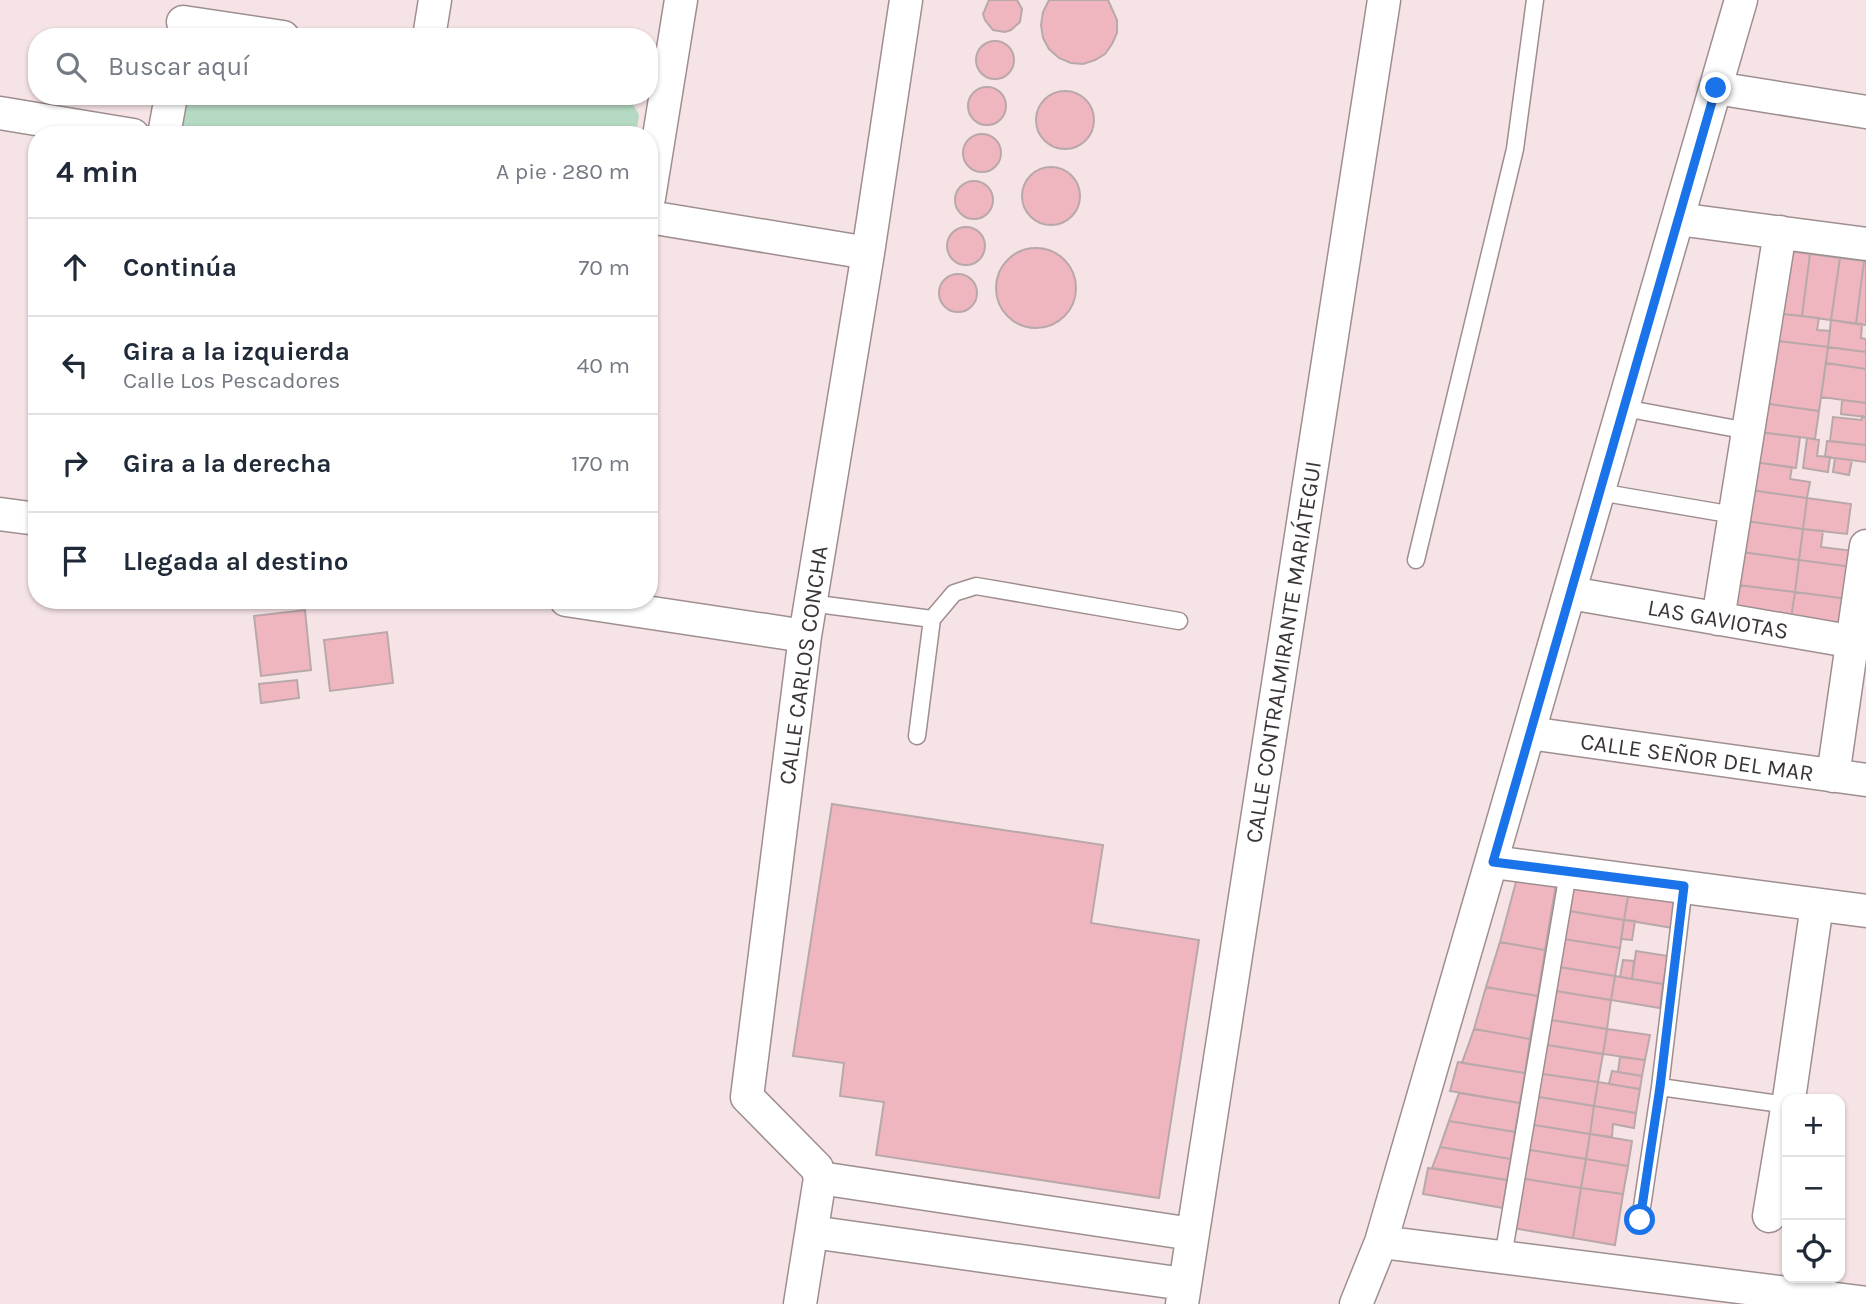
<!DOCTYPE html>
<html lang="es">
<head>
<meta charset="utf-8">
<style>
	:root { --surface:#fff; --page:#f6f6f7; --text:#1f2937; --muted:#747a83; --line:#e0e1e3 }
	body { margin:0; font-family:Karla,sans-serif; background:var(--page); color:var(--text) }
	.controls { position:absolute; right:21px; bottom:21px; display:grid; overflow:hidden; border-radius:14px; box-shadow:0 2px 5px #0004 }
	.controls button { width:63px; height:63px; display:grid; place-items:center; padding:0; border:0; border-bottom:2px solid var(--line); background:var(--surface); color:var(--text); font:35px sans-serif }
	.stop { position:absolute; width:21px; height:21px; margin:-16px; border:5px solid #1a73e8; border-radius:50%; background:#fff }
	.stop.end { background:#1a73e8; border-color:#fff; box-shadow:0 2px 7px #0008 }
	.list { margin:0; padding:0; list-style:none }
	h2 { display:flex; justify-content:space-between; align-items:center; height:91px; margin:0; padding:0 28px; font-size:30px }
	h2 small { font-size:23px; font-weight:400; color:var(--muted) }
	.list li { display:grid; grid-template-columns:46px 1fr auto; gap:21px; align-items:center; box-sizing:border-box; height:98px; padding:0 28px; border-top:2px solid var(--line) }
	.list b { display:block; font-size:26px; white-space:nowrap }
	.list p { margin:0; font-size:23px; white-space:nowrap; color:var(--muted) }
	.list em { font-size:23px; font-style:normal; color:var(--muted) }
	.icon { flex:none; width:38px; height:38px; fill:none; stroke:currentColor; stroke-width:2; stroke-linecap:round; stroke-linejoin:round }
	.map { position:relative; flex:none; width:1866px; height:1304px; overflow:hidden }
	.search { position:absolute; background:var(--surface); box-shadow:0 2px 5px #0004; left:28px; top:28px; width:630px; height:77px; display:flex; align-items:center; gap:18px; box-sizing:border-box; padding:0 24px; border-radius:28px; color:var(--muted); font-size:26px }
	.panel { position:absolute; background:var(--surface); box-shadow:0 2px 5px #0004; left:28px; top:126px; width:630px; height:483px; border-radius:28px }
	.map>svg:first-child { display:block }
	.green { fill:#b5d9c2 }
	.building { fill:#efb6bf; stroke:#b9a8aa; stroke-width:2 }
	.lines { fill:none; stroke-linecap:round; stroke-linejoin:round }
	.lane-casing { stroke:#9f8e90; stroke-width:19 }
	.street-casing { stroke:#9f8e90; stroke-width:35 }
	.lane { stroke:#fff; stroke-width:16 }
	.street { stroke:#fff; stroke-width:32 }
	.route { stroke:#1a73e8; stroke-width:9 }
	.labels { text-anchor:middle; stroke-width:6; stroke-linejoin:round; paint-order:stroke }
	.street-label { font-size:23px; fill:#3c3536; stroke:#fff }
</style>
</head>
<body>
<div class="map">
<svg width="1866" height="1304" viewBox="0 0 1866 1304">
	<rect width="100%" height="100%" fill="#f6e3e6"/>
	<path class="green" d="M179 96H603L620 99 633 104 639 115 636 135H173Z"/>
	<path class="building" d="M989 0H1017L1022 9 1020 22 1011 30 1005 32 993 30 985 20 983 14Z
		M1049 0H1108L1117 20V33L1112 44 1105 54 1095 60 1083 64 1071 63 1059 58 1049 49 1043 38 1041 25 1043 12Z
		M976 60a19 19 0 1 1 38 0a19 19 0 1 1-38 0Z
		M968 106a19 19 0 1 1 38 0a19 19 0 1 1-38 0Z
		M1036 120a29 29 0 1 1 58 0a29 29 0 1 1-58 0Z
		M963 153a19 19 0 1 1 38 0a19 19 0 1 1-38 0Z
		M1022 196a29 29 0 1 1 58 0a29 29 0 1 1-58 0Z
		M955 200a19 19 0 1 1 38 0a19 19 0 1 1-38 0Z
		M947 246a19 19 0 1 1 38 0a19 19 0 1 1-38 0Z
		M996 288a40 40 0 1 1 80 0a40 40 0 1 1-80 0Z
		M1782 250 1810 254 1802 316 1774 313Z
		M1810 254 1840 258 1831 320 1802 316Z
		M1840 258 1864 261 1856 324 1831 320Z
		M1864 261H1866V325L1856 324Z
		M939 293a19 19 0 1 1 38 0a19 19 0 1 1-38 0Z
		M1774 313 1819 318 1817 330 1830 331 1828 347 1770 340Z
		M1831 320 1862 324 1861 338 1866 339V352L1828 347Z
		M1770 340 1828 347 1819 411 1762 403Z
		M1828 347 1866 352V369L1826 363Z
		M1826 363 1866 369V403L1821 397Z
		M1842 400 1866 403V417L1841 414Z
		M1762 403 1819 411 1815 439 1758 432Z
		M1862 416 1866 417V445L1830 441 1833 417 1862 420Z
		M1758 432 1800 437 1796 468 1754 462Z
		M1807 438 1819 440 1817 456 1830 457 1828 472 1803 468Z
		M1827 441 1866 445V462L1825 457Z
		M1835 458 1852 460 1849 475 1833 472Z
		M1754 462 1792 467 1790 479 1810 482 1807 498 1750 490Z
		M1750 490 1807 498 1803 529 1746 521Z
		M1807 498 1851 504 1847 534 1803 529Z
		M1746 521 1803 529 1799 560 1742 552Z
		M1803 529 1823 531 1821 547 1854 551 1852 567 1799 560Z
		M1742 552 1799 560 1795 592 1738 585Z
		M1799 560 1852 567 1848 599 1795 592Z
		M1738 585 1795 592 1791 618 1734 611Z
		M1795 592 1848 599 1844 625 1791 618Z
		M305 610 311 670 261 676 254 616Z
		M387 632 393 683 330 691 324 640Z
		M297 680 299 698 261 703 259 684Z
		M832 804 1103 845 1091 923 1199 940 1159 1198 876 1155 884 1102 840 1096 844 1063 793 1056Z
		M1517 878 1556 884 1545 950 1500 942Z
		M1567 881 1629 890 1624 920 1563 910Z
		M1629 890 1677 898 1673 928 1624 920Z
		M1563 910 1624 920 1620 948 1558 938Z
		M1624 920 1635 921 1632 940 1621 939Z
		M1558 938 1620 948 1615 976 1553 966Z
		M1500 942 1545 950 1538 996 1486 987Z
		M1636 951 1668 956 1663 984 1632 979Z
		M1623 960 1634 961 1632 979 1620 977Z
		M1553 966 1615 976 1611 1000 1550 990Z
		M1615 976 1663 984 1660 1008 1611 1000Z
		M1486 987 1538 996 1530 1039 1474 1029Z
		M1550 990 1611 1000 1607 1029 1545 1019Z
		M1545 1019 1607 1029 1603 1054 1541 1044Z
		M1474 1029 1530 1039 1525 1073 1462 1063Z
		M1607 1029 1650 1035 1645 1060 1603 1054Z
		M1541 1044 1603 1054 1598 1082 1536 1073Z
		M1620 1057 1645 1060 1642 1076 1618 1072Z
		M1458 1062 1525 1073 1520 1103 1450 1091Z
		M1612 1071 1642 1076 1640 1089 1609 1084Z
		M1536 1073 1598 1082 1594 1106 1533 1096Z
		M1598 1082 1640 1089 1636 1113 1594 1106Z
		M1459 1093 1520 1103 1515 1132 1449 1121Z
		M1533 1096 1594 1106 1590 1134 1528 1124Z
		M1594 1106 1636 1113 1634 1128 1613 1124 1612 1137 1590 1134Z
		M1449 1121 1515 1132 1511 1159 1440 1147Z
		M1528 1124 1590 1134 1586 1159 1524 1149Z
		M1590 1134 1632 1141 1628 1166 1586 1159Z
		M1440 1147 1511 1159 1507 1180 1432 1168Z
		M1524 1149 1586 1159 1581 1188 1519 1178Z
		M1586 1159 1628 1166 1623 1194 1581 1188Z
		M1428 1168 1507 1180 1503 1208 1423 1194Z
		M1519 1178 1581 1188 1573 1238 1512 1228Z
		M1581 1188 1623 1194 1615 1245 1573 1238Z"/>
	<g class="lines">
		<defs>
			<path id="lane" d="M1624 408 1748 431
				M1599 492 1734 515
				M1416 560 1515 149 1535 0
				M810 603 932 619 954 593 976 586 1179 621
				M917 736 932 619
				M1660 1087 1787 1105
				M1640 1220 1660 1087 1684 886
				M1503 1257 1568 873"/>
			<path id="street" d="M183 22 283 37
				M429 37 435 0
				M1716 88 1866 112
				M0 113 133 135
				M164 135 171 96
				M649 198 681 0
				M649 217 868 253
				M1678 219 1866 244
				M0 514 37 519
				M1570 593 1866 644
				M566 600 805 636
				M1718 619 1780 232
				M1529 733 1866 780
				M1833 776 1866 546
				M1493 862 1866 911
				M1789 1099 1817 905
				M820 1178 1192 1234
				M1769 1216 1787 1109
				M812 1232 1184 1284
				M1381 1242 1866 1303
				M800 1304 820 1178 817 1168 747 1097 805 636 868 253 906 0
				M1182 1304 1384 0
				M1356 1304 1381 1242 1741 0"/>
		</defs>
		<use href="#lane" class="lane-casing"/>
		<use href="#street" class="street-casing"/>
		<use href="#lane" class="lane"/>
		<use href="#street" class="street"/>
	</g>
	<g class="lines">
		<path class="route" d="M1640 1220 1660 1087 1684 886 1493 862 1716 88"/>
	</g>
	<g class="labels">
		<g class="street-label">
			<text transform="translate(1718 619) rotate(10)" y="8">LAS GAVIOTAS</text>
			<text transform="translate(1283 652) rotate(-81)" y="8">CALLE CONTRALMIRANTE MARIÁTEGUI</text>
			<text transform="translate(803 665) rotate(-82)" y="8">CALLE CARLOS CONCHA</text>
			<text transform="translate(1697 757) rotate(8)" y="8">CALLE SEÑOR DEL MAR</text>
		</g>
	</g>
</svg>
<div class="controls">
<button>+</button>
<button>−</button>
<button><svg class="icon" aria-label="locate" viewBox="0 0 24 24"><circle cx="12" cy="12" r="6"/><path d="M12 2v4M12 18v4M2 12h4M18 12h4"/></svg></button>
</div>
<div class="stop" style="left:1640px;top:1220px"></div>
<div class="stop end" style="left:1716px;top:88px"></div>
<div class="search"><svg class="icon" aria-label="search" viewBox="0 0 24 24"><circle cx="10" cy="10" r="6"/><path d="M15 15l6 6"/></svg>Buscar aquí</div>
<section class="panel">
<h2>4 min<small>A pie · 280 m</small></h2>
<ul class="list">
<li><svg class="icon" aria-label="ahead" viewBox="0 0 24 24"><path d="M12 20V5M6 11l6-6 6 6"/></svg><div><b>Continúa</b></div><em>70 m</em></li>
<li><svg class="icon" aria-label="left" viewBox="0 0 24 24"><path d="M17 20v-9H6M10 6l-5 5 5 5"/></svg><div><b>Gira a la izquierda</b><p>Calle Los Pescadores</p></div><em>40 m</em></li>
<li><svg class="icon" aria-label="right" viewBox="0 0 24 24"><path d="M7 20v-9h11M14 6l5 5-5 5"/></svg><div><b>Gira a la derecha</b></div><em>170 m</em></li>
<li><svg class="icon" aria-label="arrive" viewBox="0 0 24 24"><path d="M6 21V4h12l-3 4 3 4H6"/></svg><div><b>Llegada al destino</b></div></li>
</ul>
</section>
</div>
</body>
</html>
